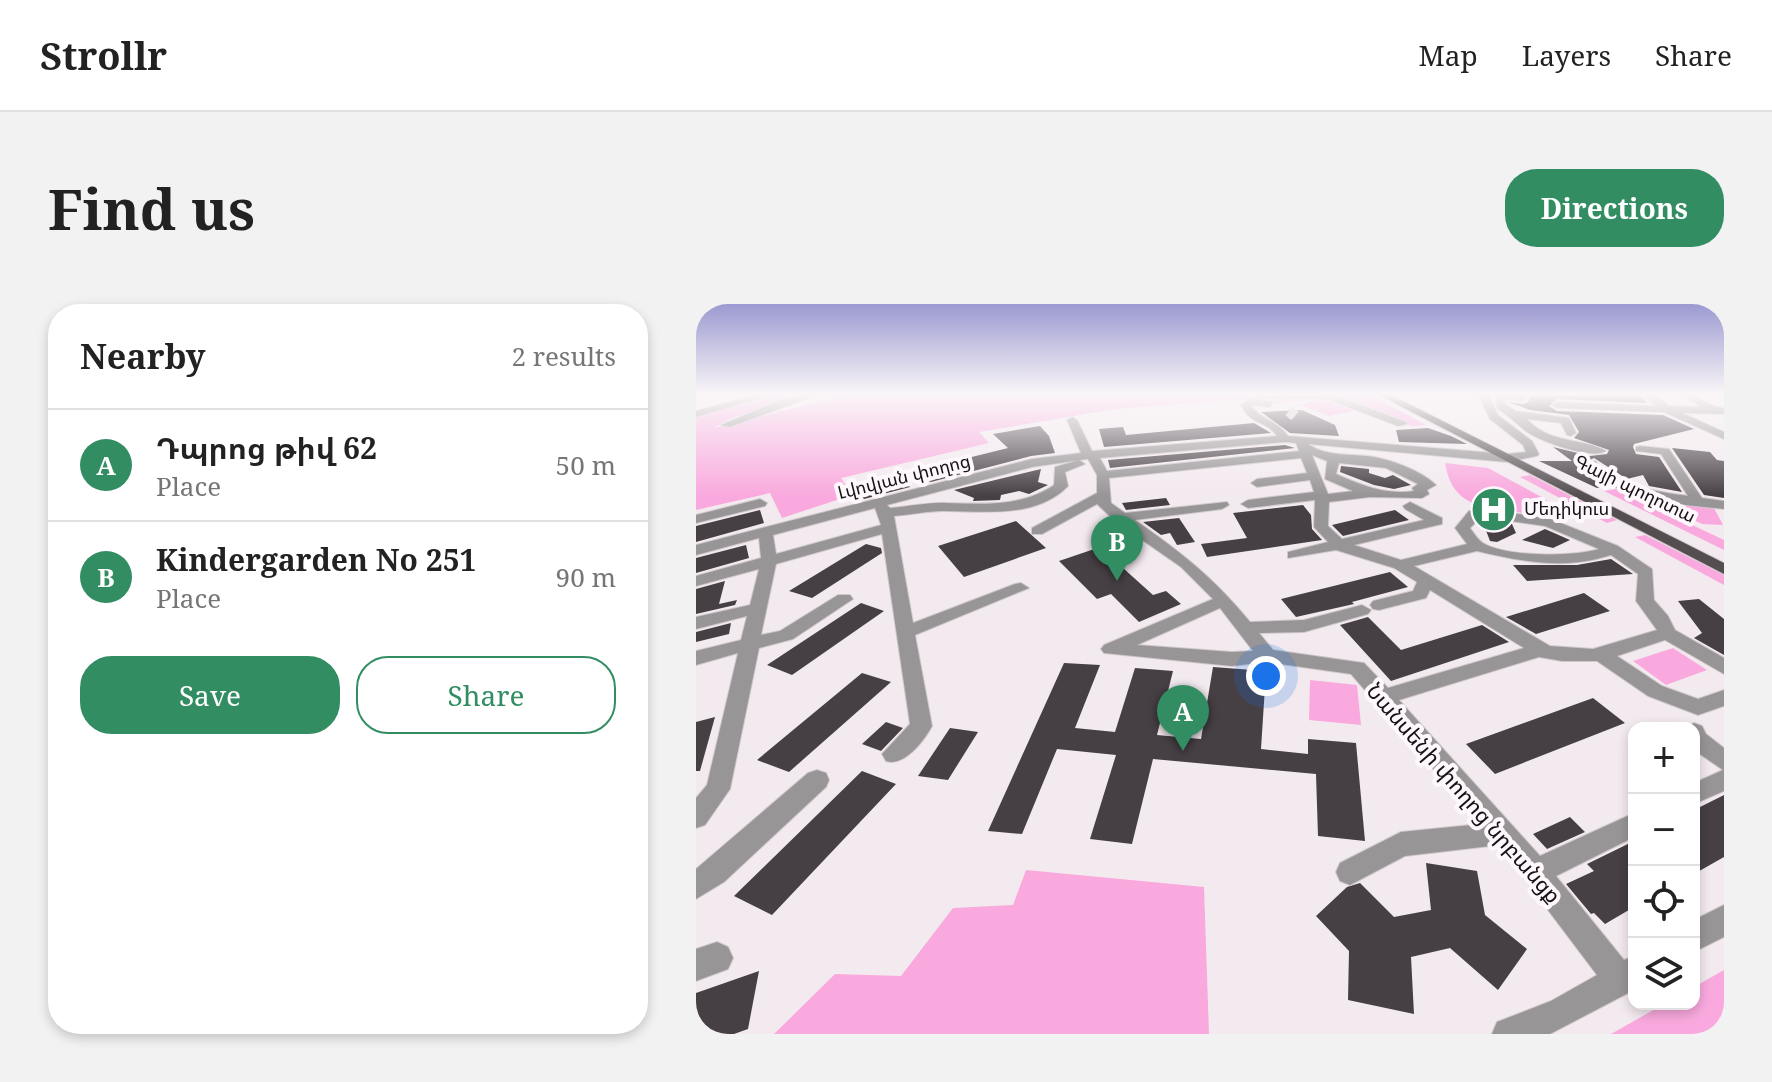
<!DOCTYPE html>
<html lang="en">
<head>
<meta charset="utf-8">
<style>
	:root { --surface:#fff; --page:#f2f2f2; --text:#222; --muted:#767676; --line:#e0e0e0; --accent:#328d63 }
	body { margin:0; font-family:"Noto Serif","Noto Sans Armenian",serif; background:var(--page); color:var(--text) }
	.controls { position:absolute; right:24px; bottom:24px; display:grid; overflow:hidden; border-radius:16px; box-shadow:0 4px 12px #0003 }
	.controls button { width:72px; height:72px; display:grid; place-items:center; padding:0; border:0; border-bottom:2px solid var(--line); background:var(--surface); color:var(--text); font:40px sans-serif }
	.you { position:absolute; left:570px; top:372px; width:28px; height:28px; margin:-20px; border:6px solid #fff; border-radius:50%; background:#1a73e8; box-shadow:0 0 0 12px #1a73e833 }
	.badge { display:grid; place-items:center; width:52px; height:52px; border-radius:50%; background:var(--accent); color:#fff; font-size:26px; font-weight:700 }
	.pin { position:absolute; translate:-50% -66px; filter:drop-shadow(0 2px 4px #0008) }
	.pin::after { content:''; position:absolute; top:42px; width:28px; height:24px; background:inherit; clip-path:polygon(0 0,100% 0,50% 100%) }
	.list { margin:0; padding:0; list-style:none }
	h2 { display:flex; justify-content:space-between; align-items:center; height:104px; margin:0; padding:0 32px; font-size:34px }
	h2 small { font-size:26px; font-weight:400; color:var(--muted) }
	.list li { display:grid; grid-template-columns:52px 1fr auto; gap:24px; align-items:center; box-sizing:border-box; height:112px; padding:0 32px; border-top:2px solid var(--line) }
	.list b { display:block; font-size:30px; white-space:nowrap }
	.list p { margin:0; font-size:26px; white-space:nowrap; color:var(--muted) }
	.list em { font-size:26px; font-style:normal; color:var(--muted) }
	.actions { display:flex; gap:16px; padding:24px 32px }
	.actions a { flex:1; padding:18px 0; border:2px solid var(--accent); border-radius:32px; text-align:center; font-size:28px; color:var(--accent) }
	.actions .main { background:var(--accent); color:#fff }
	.icon { flex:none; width:44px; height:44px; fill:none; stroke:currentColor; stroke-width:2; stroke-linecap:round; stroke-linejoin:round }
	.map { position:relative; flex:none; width:1028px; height:730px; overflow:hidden; border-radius:32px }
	header { display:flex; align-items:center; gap:48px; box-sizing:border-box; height:112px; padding:0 40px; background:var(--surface); border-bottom:2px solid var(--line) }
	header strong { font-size:38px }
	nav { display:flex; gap:44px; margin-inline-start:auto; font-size:28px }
	.intro { display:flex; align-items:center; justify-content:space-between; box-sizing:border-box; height:192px; padding:0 48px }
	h1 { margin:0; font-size:56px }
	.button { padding:20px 36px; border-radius:32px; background:var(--accent); color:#fff; font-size:28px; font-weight:700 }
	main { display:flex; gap:48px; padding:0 48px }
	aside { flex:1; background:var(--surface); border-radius:32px; box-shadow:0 4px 12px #0003 }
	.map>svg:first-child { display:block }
	.green { fill:#f9a9de }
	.building { fill:#463f44 }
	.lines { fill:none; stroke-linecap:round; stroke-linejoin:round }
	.minor-tunnel { stroke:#d2cace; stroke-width:11; stroke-dasharray:11 5; stroke-linecap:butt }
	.minor-casing { stroke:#d0c8cc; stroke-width:2 }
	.major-casing { stroke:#d0c8cc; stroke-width:2 }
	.minor { fill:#989597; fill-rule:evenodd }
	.major { fill:#544e51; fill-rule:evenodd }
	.labels { text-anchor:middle; stroke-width:8; stroke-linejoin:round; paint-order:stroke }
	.far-street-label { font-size:18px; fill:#161315; stroke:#fef8fc }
	.far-poi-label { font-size:18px; fill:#161315; stroke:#fef8fc; text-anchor:start }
	.street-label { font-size:22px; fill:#161315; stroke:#fef8fc }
</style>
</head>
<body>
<header>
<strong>Strollr</strong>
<nav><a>Map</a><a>Layers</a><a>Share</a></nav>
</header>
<div class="intro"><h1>Find us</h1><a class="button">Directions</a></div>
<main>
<aside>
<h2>Nearby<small>2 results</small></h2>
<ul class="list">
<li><span class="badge">A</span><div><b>Դպրոց թիվ 62</b><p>Place</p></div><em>50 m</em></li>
<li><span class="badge">B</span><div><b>Kindergarden No 251</b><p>Place</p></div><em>90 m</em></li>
</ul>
<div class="actions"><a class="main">Save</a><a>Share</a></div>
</aside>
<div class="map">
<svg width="1028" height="730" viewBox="0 0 1028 730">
	<rect width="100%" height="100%" fill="#f3eaef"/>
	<path class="green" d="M82 90H113L38 113 17 124 156 90H674L730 121 716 122 642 95 630 96 658 107 633 112 604 101 619 97 616 95 576 100 571 95H553L419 105 283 128 293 139 145 174 156 191 86 214 74 189 0 206V112Z
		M749 159 792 164 851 196 832 210C791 202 757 207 749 159Z
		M834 171 921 216 911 219 824 173Z
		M920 185 1028 236V246L908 187Z
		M949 193 1017 202 1027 221 1006 220Z
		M949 231 1028 271V281L939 233Z
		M977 344 1011 366 970 381 937 357Z
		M614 376 661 381 665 421 613 416Z
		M330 566 508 583 513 730H78L139 670 205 672 257 604 317 601Z
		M1028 666V730H915L968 700H998V683Z"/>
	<path class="building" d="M834 90H943L951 99 861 95 853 102 861 107 967 111 998 125 938 140 937 143 940 150 963 153 986 188 953 182 947 171 931 175 898 154 886 160 910 181 901 184 843 157H876L857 143 894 152 911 150 913 146 878 134 883 128 873 111 834 106 812 98 828 100 833 97Z
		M606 106 639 121 643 132 594 129 565 108Z
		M558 119 575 129 408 143 403 125 427 123 430 131Z
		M344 122 353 132 359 149 335 152 235 178 211 169 312 144 297 130Z
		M732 124 755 132 771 140 703 138 700 126Z
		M589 141 599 144 414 164 412 156Z
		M976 144 1014 148 1021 156 1028 157V194L1008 191Z
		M645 162 673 165V169L689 174 697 171 715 181 698 185 678 181 644 168Z
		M345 165 342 178 352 181 333 190 323 187 305 191 304 196 277 197 278 194 258 186Z
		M203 170 214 183 168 195 158 182Z
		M470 194 474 201 430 206 426 199Z
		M607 201 615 211 616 225 626 236 511 253 505 240 551 234 537 209Z
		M64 206 68 219 0 238V222Z
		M699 206 713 216 647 232 636 221Z
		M483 214 499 238 481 241 474 229 465 231 447 218Z
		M786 216 816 220 820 229 801 238 794 237Z
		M320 217 350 244 268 273 242 242Z
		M849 225 874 236 857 244 826 236Z
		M416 239 429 251 417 255 457 291 470 287 485 300 443 318 415 290 401 295 363 257Z
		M170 240 185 244 186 249 116 294 93 287Z
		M50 241 53 254 0 269V254Z
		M915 255 937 270 831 277 817 261H881Z
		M694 268 712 283 656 298 658 300 600 313 585 295Z
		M29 277 23 300 41 296 39 301 0 310V285Z
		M888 289 914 307 840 330 810 313Z
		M1003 295 1028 315V351L998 334 1006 329 982 297Z
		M165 299 188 307 96 371 71 361Z
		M672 313 705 346 786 321 813 338 695 377 644 321Z
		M35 319 33 330 0 338V328Z
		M368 359 404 361 379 424 419 428 439 364 477 367 461 431 505 435 517 363 570 367 565 445 612 450V435L660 439 669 537 622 532 620 470 457 455 436 540 394 535 420 451 361 445 326 530 292 527Z
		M166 369 195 378 93 468 61 456Z
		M897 394 929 419 799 470 770 440Z
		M19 413 4 467H0V418Z
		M190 418 207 424 185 447 166 440Z
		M254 424 282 428 252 476 222 472Z
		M166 467 200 480 76 611 38 592Z
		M1028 491V553L998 570V506Z
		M874 513 889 528 851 545 837 530Z
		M938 537V603L909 620 898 609 895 610 870 580 898 567 891 560Z
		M730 559 781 567 789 611 831 645 802 686 754 644 715 653 718 710 652 696 653 647 620 612 651 583 664 579 698 613 735 606Z
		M63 667 52 725 38 730H0V689Z"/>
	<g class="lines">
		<path class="minor-tunnel" d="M593 107 599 112"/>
		<defs>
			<path id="minor" d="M63 90H78L0 113V107Z
				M109 90H124L34 123 25 121 82 97Z
				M635 90 710 118 711 120 702 122 631 95 562 94 557 91Z
				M782 90H792L802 111 836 137 843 150 841 152 811 158 612 140C630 152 650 150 672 152 694 155 724 166 740 181L731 186 733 190 726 194 674 193 633 198 632 222 646 235 728 216 709 205 707 202 714 198 746 214V220L658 241 705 256 771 240 759 224 773 207 785 205 852 214 922 242 956 265 958 296 972 312 979 326 1028 354V370L969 336 921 352 966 382 1002 395 1028 386V402L1002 411 952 392 901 357H866L843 353 703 396 844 552 938 509V533L860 572 928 656 938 652V686L854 730H796L801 718 855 697 901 671 803 541 709 552 654 581 644 577 640 568 644 559 705 528 785 520 655 370 571 358 536 362 408 349 405 345 408 341 517 295 485 263 419 217 401 200 346 230H336V224L401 189V171L392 155H391L336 163 191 201 194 204C212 203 232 198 250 199 288 200 326 203 358 181L359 163 383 156 389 160 369 168 372 182C340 215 288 207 247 207 231 207 214 211 198 212L217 319 319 280 325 279 333 284 219 331 236 422C228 437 208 463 190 457L186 450 214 420 186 230 80 260 65 331 84 327 142 291H154L157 295 97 335 63 344 34 485 9 521 0 524V494L11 481 42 349 0 361V347L45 336 51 312 0 325V313L54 301 63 265 0 282V272L65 254 63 234 0 251V241L336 155 385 149 371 116 376 113 381 116 396 147 581 132C569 115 556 123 545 101L554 94 577 98 574 103 555 101C564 116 580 115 592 132L811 150 830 148 827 141 794 115ZM589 138 600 139 603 147 411 167 404 154ZM616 151 631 157 629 175 657 187 632 190ZM605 154 611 169 561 175 555 179 561 183 614 176 618 188 552 196 545 200 552 204 619 196 618 223 632 238 592 248V254L640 246 698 264 721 278 717 287 677 297 674 301 677 305 683 306 730 294 734 286 828 344 692 384 668 359 577 346 563 329 608 328 672 310 675 306 666 301 608 316 554 318C517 273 486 249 439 216L526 205 533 201 531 198 429 209 415 199 413 174ZM643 159 690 164 722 180 716 184 718 187C689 191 665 181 640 170ZM179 204 185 221 80 250 77 231ZM785 213 849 222 903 245C877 253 810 253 787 239 782 236 777 228 774 224ZM781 247C827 258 869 266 915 251L942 270 940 297 961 326 897 345 854 342 718 262ZM524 304 557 347 536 348 441 341Z
				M799 90H831V94L826 97 808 95 809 100 820 107 873 114 880 129 875 132 871 131 865 119 831 115C852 140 889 134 910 147 896 156 846 138 831 128 822 121 813 112 801 104Z
				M946 90H957L973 102 1005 103 985 90C1002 89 1012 103 1028 104V110L986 109 1028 128V135L968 108 861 104 856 101 861 98 960 102Z
				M944 142 973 145 1006 194 1028 197V205C984 200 918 198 889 160L899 157C922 183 959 187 992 192L965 150 940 147V143Z
				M64 195 71 199 69 202 0 219V211Z
				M998 419 1006 422 1010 430 1028 444V487L998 500V479L1027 466 998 446V424H989Z
				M121 466 130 469 133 476 130 483 28 578 0 595V565L112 469Z
				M1028 601V633L998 648V616Z
				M21 638 32 643 37 654 32 665 0 677V645Z"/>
			<path id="major" d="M681 90H693L1028 259V270Z"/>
		</defs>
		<use href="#minor" class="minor-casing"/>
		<use href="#major" class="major-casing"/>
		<use href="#minor" class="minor"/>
		<use href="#major" class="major"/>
	</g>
	<linearGradient id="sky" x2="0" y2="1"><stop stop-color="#9c9ad1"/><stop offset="0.47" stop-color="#faf6f8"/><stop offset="1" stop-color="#faf6f8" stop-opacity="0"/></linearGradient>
	<rect width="1028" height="192" fill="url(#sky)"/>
	<defs>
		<symbol id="hospital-disc" viewBox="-11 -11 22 22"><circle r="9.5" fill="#328d63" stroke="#fef8fc"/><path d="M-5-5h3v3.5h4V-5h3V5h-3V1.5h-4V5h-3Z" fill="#fff"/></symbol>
	</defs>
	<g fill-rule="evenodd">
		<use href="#hospital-disc" x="772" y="180" width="51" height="51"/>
	</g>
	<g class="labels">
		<g class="far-street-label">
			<text transform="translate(208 173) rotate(-14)" y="6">Լվովյան փողոց</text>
			<text transform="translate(939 185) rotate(26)" y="6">Գայի պողոտա</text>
		</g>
		<g class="far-poi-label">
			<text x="828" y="211">Մեդիկուս</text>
		</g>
		<g class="street-label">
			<text transform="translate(768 489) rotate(49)" y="8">Նանսենի փողոց նրբանցք</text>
		</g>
	</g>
</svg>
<div class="controls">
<button>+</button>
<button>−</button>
<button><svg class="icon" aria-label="locate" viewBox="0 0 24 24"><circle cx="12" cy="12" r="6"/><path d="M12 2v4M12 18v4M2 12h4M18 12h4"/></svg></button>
<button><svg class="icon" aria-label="layers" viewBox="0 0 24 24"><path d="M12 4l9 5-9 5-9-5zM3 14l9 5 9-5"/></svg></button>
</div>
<div class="you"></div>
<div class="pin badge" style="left:487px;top:447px">A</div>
<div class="pin badge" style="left:421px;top:277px">B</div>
</div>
</main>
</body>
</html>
